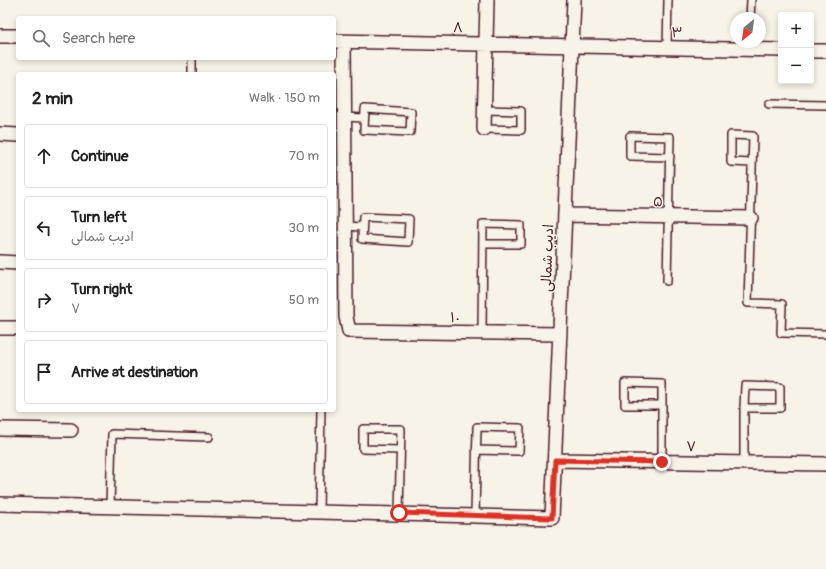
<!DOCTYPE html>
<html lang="en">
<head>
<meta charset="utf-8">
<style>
	:root { --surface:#fff; --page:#f2f2f2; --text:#222; --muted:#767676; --line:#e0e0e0 }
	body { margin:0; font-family:Pangolin,"Playpen Sans Arabic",sans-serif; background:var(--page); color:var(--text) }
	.controls { position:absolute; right:12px; top:12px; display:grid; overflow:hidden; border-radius:4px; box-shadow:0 2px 6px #0003 }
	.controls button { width:36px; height:36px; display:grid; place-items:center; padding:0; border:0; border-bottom:1px solid var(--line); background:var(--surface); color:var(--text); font:20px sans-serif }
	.compass { position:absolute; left:730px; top:12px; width:36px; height:36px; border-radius:50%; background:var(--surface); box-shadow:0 2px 6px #0003; rotate:209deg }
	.stop { position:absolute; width:12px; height:12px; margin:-9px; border:3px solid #d93025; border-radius:50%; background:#fff }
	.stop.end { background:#d93025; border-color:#fff; box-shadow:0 1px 4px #0008 }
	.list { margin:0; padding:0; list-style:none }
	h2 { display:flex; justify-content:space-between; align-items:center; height:52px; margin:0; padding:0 16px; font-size:17px }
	h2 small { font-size:13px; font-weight:400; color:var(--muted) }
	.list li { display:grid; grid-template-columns:26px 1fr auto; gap:12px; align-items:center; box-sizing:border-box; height:64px; margin:0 8px 8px; padding:0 8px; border:1px solid var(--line); border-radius:4px }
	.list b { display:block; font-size:15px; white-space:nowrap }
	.list p { margin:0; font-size:13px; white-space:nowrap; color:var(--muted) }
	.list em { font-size:13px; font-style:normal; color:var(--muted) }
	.icon { flex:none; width:22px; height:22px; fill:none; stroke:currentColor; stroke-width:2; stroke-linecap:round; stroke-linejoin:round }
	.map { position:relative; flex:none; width:826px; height:569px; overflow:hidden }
	.search { position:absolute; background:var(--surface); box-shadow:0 2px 6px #0003; left:16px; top:16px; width:320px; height:44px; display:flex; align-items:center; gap:10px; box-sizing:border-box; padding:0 14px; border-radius:4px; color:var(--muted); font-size:15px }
	.panel { position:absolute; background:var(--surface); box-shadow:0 2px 6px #0003; left:16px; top:72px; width:320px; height:340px; border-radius:4px }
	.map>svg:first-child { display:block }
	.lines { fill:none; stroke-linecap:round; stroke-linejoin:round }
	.lane-casing { stroke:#4a1f2b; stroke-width:10 }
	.street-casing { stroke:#4a1f2b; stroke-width:16 }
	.lane { stroke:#f7f3e8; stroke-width:7 }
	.street { stroke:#f7f3e8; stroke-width:13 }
	.route { stroke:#d93025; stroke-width:5 }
	.labels { text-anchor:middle; stroke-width:3; stroke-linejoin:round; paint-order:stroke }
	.street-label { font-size:14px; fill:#4a1f2b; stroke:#f7f3e8 }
</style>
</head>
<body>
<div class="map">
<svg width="826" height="569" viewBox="0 0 826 569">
	<rect width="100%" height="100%" fill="#f7f3e8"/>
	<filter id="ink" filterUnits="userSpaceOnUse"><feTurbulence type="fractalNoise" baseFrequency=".025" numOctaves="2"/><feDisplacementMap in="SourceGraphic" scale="8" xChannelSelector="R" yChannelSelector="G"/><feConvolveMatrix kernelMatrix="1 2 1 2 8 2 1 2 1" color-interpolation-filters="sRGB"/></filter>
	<g filter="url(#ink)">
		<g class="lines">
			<defs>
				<path id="lane" d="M750 18 751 0
					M667 48 668 0
					M192 58V74
					M769 104 826 105
					M365 109 411 112 410 132 364 130Z
					M344 117 364 118
					M484 129 521 130V111L485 110
					M752 163 731 162V135L753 136 748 303 782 304 781 333 826 334
					M363 217 409 219 408 242 362 239Z
					M344 226 362 227
					M667 281 670 137 630 136V156L670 157
					M482 333 483 224 521 225V244H483
					M662 462V405H625V383L662 384V405
					M744 463V408H780V387L745 386 744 408
					M110 506 112 434 209 437
					M319 511 321 410
					M399 513 401 429H363V449L400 450
					M475 515 477 427 520 428 519 451 476 450"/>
				<path id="street" d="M0 36H18
					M334 41 781 50
					M344 42 346 317 349 331 560 334
					M811 51H826
					M484 129 487 0
					M0 134 18 135
					M565 215 751 218
					M0 262 18 263
					M0 328H18
					M0 429 71 430
					M555 460 826 464
					M0 504 552 518 574 0"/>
			</defs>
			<use href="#lane" class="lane-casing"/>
			<use href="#street" class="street-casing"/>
			<use href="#lane" class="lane"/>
			<use href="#street" class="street"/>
		</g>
	</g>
	<g class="lines" filter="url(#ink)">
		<path class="route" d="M399 513 552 518 555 460 662 462"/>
	</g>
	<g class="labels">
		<g class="street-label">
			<text transform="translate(458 27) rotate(1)" y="5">۸</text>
			<text transform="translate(677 32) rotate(1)" y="5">۳</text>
			<text transform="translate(658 201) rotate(1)" y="5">۵</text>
			<text transform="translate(547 258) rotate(-88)" y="5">ادیب شمالی</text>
			<text transform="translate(455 317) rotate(1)" y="5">۱۰</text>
			<text transform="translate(691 446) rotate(1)" y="5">۷</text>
		</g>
	</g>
</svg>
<div class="controls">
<button>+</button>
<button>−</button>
</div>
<svg class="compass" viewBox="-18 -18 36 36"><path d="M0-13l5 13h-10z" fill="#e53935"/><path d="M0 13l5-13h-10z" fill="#767676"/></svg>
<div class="stop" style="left:399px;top:513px"></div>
<div class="stop end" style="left:662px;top:462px"></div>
<div class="search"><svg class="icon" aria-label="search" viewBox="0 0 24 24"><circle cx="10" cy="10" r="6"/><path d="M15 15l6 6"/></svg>Search here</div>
<section class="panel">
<h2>2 min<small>Walk · 150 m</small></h2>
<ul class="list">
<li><svg class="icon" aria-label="ahead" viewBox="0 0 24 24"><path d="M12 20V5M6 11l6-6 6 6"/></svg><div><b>Continue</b></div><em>70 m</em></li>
<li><svg class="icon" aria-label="left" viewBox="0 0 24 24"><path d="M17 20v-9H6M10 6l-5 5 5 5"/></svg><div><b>Turn left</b><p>ادیب شمالی</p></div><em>30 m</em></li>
<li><svg class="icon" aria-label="right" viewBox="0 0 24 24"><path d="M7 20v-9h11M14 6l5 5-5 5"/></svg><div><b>Turn right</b><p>۷</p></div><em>50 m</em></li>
<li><svg class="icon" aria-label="arrive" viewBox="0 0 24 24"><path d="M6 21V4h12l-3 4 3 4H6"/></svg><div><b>Arrive at destination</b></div></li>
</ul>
</section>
</div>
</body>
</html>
